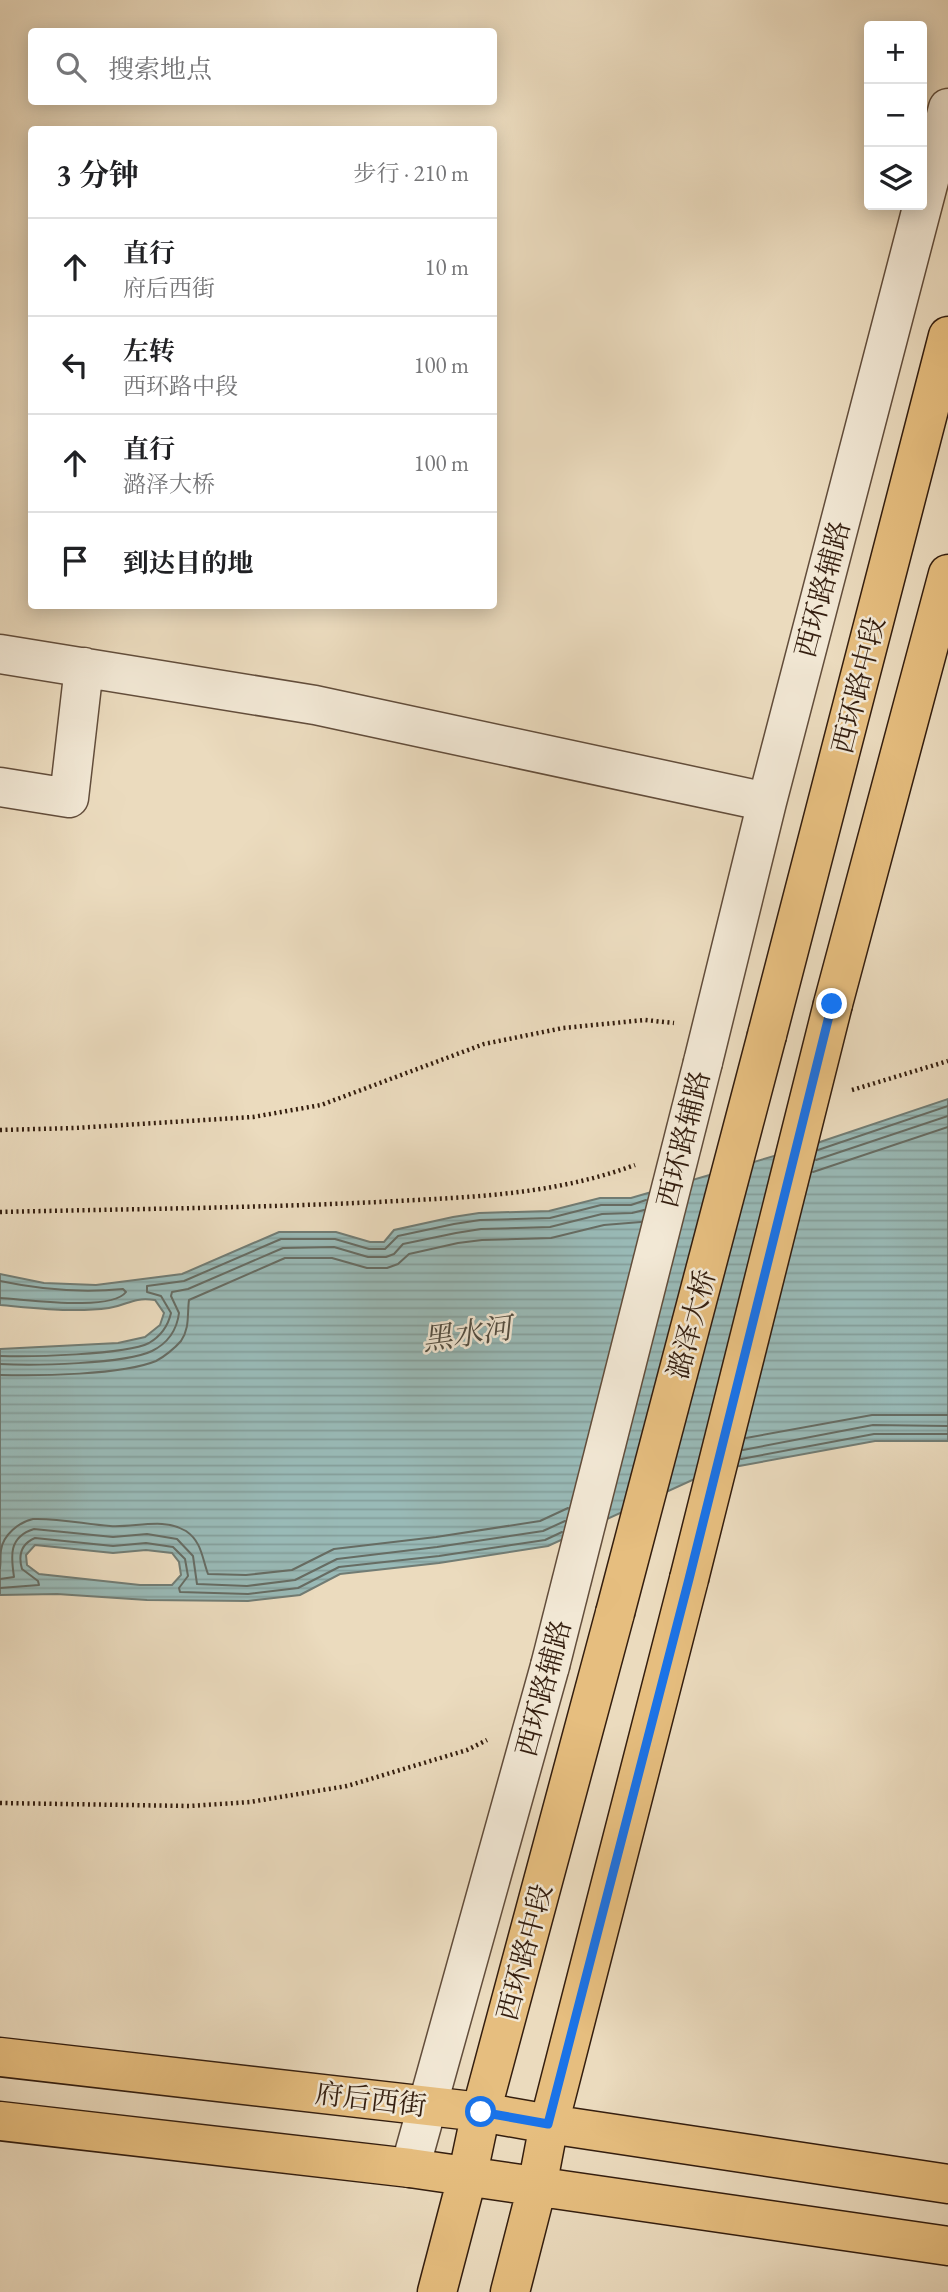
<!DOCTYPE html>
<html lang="zh">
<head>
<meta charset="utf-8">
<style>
	:root { --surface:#fff; --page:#f6f6f6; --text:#202124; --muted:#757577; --line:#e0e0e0 }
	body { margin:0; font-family:"EB Garamond","Noto Serif SC",serif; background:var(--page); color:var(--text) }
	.controls { position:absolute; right:21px; top:21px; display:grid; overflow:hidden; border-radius:7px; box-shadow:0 4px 18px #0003 }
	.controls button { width:63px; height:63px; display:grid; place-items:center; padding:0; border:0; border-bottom:2px solid var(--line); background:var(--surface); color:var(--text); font:35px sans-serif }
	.stop { position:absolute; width:21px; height:21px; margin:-16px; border:5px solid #1a73e8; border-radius:50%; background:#fff }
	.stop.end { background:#1a73e8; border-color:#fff; box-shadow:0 2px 7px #0008 }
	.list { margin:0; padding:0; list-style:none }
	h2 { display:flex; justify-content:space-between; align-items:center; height:91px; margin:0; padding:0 28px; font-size:30px }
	h2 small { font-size:23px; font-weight:400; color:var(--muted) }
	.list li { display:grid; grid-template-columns:46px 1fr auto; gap:21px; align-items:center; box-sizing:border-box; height:98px; padding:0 28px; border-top:2px solid var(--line) }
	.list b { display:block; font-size:26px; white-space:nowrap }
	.list p { margin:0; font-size:23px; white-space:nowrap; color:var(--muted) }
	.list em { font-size:23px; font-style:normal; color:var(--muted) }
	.icon { flex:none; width:38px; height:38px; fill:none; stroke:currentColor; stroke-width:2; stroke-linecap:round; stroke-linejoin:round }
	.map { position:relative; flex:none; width:948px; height:2292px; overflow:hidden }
	.search { position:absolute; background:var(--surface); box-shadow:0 4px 18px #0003; left:28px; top:28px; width:469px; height:77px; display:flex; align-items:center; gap:18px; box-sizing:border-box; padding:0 24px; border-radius:7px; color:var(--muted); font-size:26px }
	.panel { position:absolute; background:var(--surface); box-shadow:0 4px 18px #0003; left:28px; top:126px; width:469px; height:483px; border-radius:7px }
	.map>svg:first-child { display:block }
	.water { fill:url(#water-rules); stroke:#717c74; stroke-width:2; fill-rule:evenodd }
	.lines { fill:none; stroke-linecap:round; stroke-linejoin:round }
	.shore { stroke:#666c63; stroke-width:2 }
	.minor-casing { stroke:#624d3b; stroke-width:41 }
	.major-casing { stroke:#341e0f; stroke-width:41 }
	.path { stroke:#341e0f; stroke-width:4.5; stroke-dasharray:2 3.5; stroke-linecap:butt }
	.minor { stroke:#f2e8d5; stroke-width:38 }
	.major { stroke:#e6be7f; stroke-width:38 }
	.minor-bridge-casing { stroke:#624d3b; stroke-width:41; stroke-linecap:butt }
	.major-bridge-casing { stroke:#341e0f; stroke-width:41; stroke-linecap:butt }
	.minor-bridge { stroke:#f2e8d5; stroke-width:38 }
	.major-bridge { stroke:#e6be7f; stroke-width:38 }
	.route { stroke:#1a73e8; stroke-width:9 }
	.labels { text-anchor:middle; stroke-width:5; stroke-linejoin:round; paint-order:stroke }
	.street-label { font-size:28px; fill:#341e0f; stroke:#f2e8d5 }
	.water-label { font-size:30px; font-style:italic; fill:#524d41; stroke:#f2e8d5 }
</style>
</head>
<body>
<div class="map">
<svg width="948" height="2292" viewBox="0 0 948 2292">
	<defs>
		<pattern id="water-rules" width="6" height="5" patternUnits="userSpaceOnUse" patternTransform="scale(1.75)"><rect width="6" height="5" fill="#99bab7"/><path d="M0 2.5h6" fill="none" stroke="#849f9c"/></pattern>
	</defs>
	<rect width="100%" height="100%" fill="#ebdbbe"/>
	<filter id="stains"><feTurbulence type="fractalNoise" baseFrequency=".00286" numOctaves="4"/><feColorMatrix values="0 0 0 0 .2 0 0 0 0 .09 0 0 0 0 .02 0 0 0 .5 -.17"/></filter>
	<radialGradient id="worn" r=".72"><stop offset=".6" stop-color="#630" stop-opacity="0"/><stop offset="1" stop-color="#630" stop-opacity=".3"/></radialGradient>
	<path class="water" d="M948 1099V1441H875L712 1471 548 1546 439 1563 340 1574 300 1595 248 1601 147 1600 57 1594 0 1595V1349L118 1343 145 1337 160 1325 164 1313 155 1300C131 1297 129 1305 109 1308 73 1313 35 1308 0 1305V1274L44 1283 96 1285 182 1274 279 1232H336L370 1242H384L394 1230 453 1217 479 1213 549 1211 600 1198H631L808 1146ZM35 1545 113 1553 146 1550 172 1553 179 1562 181 1575 172 1585H140L39 1574 27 1565 26 1555Z"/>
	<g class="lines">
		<path class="shore" d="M818 1150 948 1106
			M816 1160 948 1116
			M813 1172 948 1127
			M0 1281C42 1290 81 1293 123 1289L126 1292C111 1312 25 1299 0 1298
			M0 1356C29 1357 125 1355 149 1343 161 1336 168 1326 171 1313L161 1296 147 1292V1286L184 1281 281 1239H335L369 1249H385L398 1236 454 1224 480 1220 550 1218 601 1205H631L646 1200
			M0 1364C33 1366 125 1364 152 1351 168 1343 177 1329 179 1313L171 1296 172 1292 188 1289 283 1248 334 1247 368 1257H386L394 1254 403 1244 456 1233 481 1229 550 1227 602 1214 632 1213 644 1210
			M0 1375C38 1376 122 1375 156 1361 164 1357 175 1348 181 1341 190 1328 187 1314 189 1300L285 1258H332L367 1268H387L398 1264 409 1254 458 1243 482 1240 551 1238 604 1225 641 1222
			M746 1438 872 1415H948
			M743 1450 873 1425 948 1426
			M741 1459 874 1434H948
			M0 1568C1 1562 0 1556 1 1550 3 1535 19 1522 33 1519 59 1518 84 1524 110 1526 134 1528 164 1517 186 1531 202 1542 202 1558 208 1574L246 1575 292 1570 334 1549 436 1537 540 1521 568 1508
			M0 1579 14 1577C11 1557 8 1537 34 1529L113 1537 147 1534 177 1539 193 1556 197 1584 247 1586 295 1580 337 1559 437 1547 543 1531 565 1521
			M0 1588 39 1585 38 1581 22 1569C18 1555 21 1544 35 1538L113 1546 146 1543 173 1547 185 1559 188 1576 179 1588 180 1592 248 1594 298 1588 339 1567 439 1556 545 1540 562 1532"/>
		<defs>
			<path id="minor" d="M0 654 315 705 767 802
				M0 787 69 798 84 667
				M703 1062 767 802 948 108
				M410 2168 550 1666"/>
			<path id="major" d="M833 1004 948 574
				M767 1035 948 336
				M0 2057 481 2112 549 2124 948 2184
				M0 2121 410 2168 948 2246
				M437 2292 467 2178 481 2112 615 1613
				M510 2292 537 2187 549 2124 689 1579"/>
		</defs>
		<use href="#minor" class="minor-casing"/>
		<use href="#major" class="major-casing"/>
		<path class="path" d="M852 1090 948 1061
			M0 1130 75 1128 253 1117 321 1105 484 1044 563 1028 645 1020 674 1023
			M0 1212C126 1209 252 1208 378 1202 468 1197 550 1196 635 1165
			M0 1803 190 1806 250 1802 347 1786 467 1750 487 1740"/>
		<use href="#minor" class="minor"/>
		<use href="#major" class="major"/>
		<defs>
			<path id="minor-bridge" d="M550 1666 703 1062"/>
			<path id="major-bridge" d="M689 1579 833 1004
				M615 1613 767 1035"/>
		</defs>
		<use href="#minor-bridge" class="minor-bridge-casing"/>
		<use href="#major-bridge" class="major-bridge-casing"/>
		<use href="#minor-bridge" class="minor-bridge"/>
		<use href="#major-bridge" class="major-bridge"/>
	</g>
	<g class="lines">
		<path class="route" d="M481 2112 548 2124 689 1579 832 1004"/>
	</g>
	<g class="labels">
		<g class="street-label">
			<text transform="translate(822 589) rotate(-75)" y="10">西环路辅路</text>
			<text transform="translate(858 685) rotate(-76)" y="10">西环路中段</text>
			<text transform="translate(683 1139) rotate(-76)" y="10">西环路辅路</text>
			<text transform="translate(691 1324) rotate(-75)" y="10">潞泽大桥</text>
			<text transform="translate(543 1688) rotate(-75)" y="10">西环路辅路</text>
			<text transform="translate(524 1952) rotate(-75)" y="10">西环路中段</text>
			<text transform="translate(371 2099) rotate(7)" y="10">府后西街</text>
		</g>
		<g class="water-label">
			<text transform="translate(467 1334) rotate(-8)" y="10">黑水河</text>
		</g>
	</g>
	<rect width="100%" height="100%" filter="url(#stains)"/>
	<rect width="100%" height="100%" fill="url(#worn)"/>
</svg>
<div class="controls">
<button>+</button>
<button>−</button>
<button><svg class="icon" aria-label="layers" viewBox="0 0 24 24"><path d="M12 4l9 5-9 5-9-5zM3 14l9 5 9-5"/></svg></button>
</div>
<div class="stop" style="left:481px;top:2112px"></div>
<div class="stop end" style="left:832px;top:1004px"></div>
<div class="search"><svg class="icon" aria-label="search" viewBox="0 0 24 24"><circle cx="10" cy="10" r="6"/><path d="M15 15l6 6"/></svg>搜索地点</div>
<section class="panel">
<h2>3 分钟<small>步行 · 210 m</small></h2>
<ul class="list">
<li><svg class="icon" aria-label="ahead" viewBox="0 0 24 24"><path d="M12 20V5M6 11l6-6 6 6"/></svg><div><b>直行</b><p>府后西街</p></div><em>10 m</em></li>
<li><svg class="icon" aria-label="left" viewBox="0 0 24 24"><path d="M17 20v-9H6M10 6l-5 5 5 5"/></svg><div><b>左转</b><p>西环路中段</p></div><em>100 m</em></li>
<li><svg class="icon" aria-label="ahead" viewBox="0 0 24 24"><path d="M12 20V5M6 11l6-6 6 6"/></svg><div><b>直行</b><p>潞泽大桥</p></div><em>100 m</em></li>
<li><svg class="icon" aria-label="arrive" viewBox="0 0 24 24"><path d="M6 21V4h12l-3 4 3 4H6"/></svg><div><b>到达目的地</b></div></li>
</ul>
</section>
</div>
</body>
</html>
